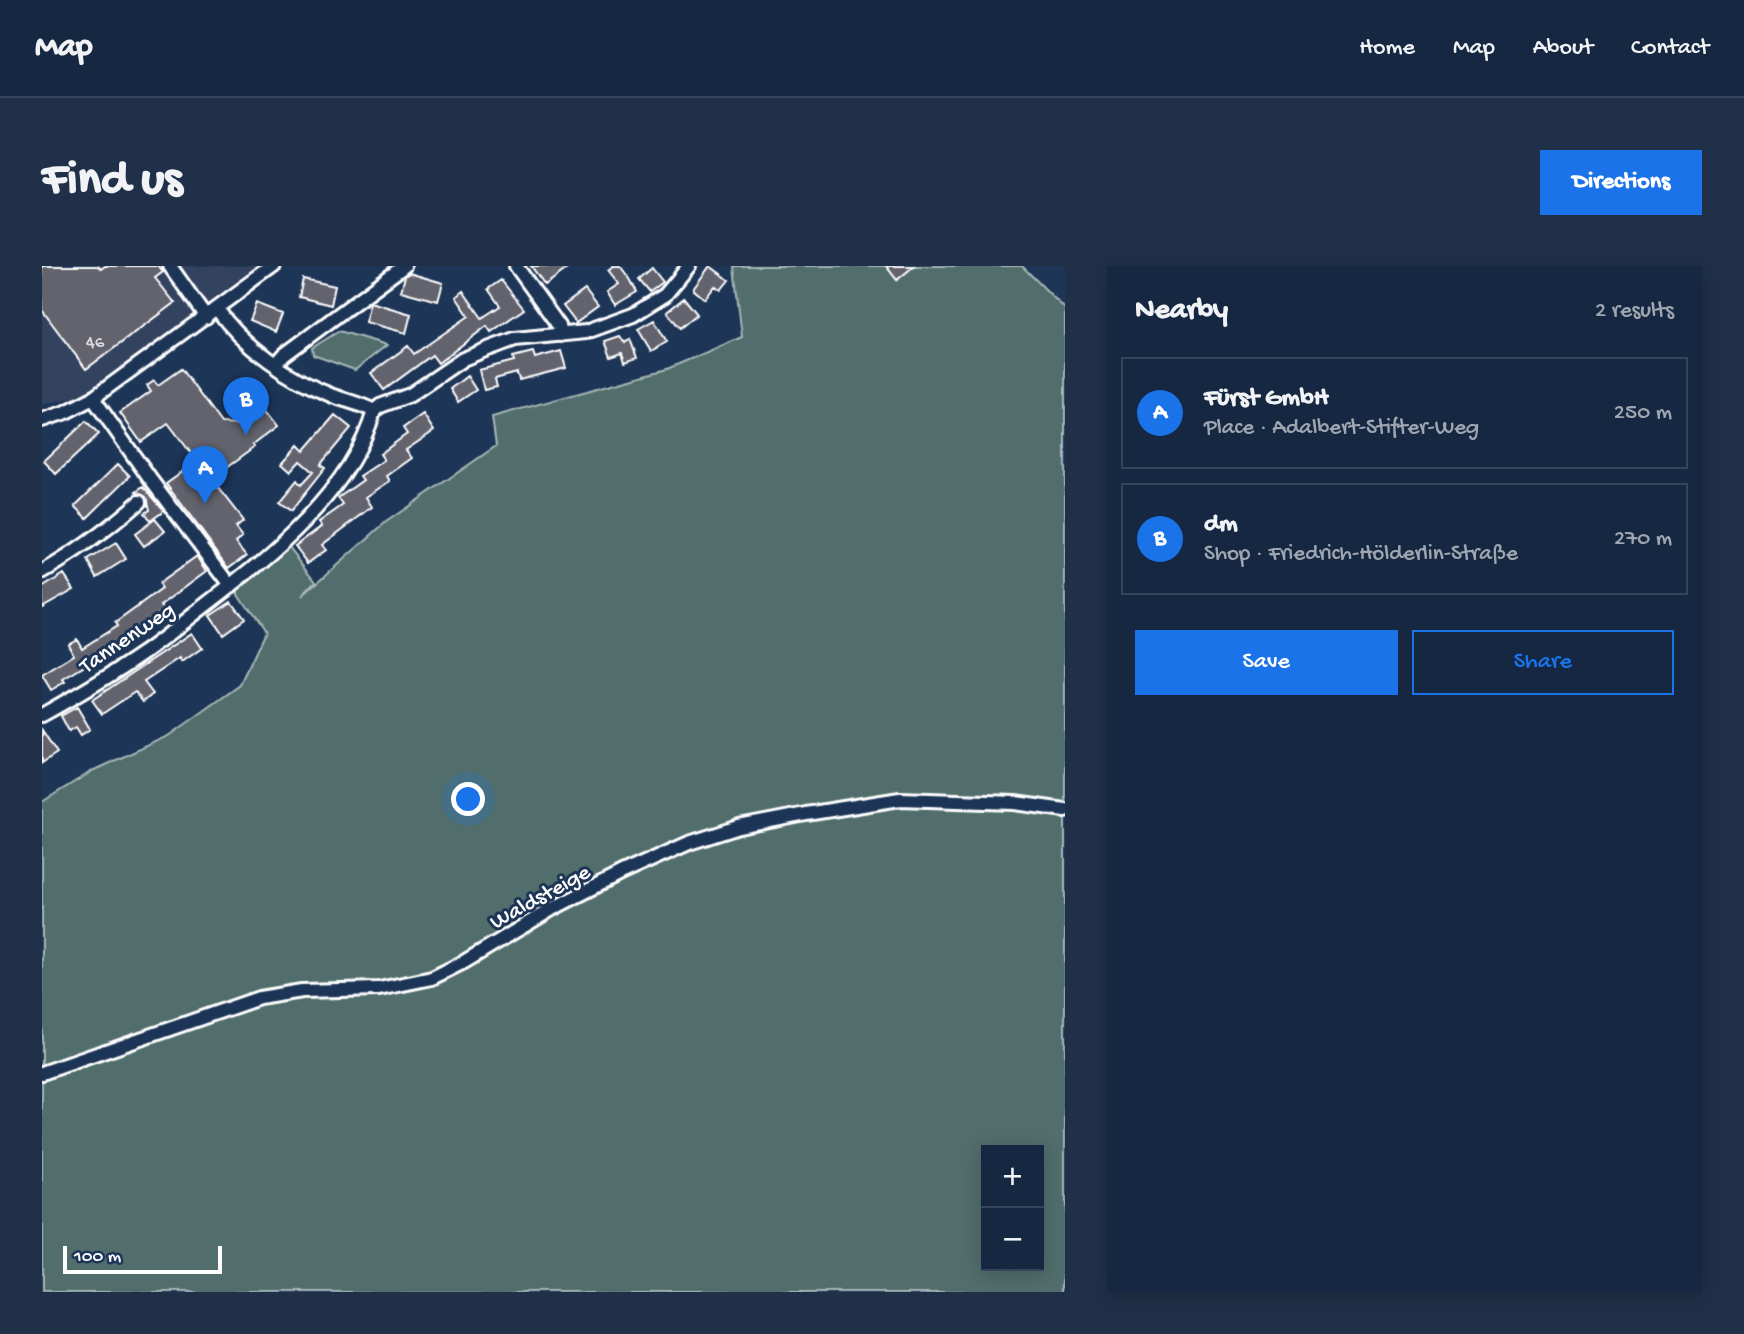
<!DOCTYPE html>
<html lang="en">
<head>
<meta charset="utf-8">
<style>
	:root { --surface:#162841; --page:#1f3048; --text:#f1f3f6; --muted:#9ea6b1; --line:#35445a; --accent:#1a73e8 }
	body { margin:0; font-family:"Gochi Hand",sans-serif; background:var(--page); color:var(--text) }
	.controls { position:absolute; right:21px; bottom:21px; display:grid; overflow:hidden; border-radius:0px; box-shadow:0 4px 18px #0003 }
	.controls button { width:63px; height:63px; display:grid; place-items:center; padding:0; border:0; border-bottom:2px solid var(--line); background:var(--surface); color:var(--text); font:35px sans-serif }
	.scale { position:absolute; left:21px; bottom:18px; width:159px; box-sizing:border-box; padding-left:7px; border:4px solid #fff; border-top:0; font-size:19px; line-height:24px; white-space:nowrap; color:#fff; -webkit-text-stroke:5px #1d3557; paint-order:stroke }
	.you { position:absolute; left:427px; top:534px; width:24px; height:24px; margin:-18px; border:5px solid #fff; border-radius:50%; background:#1a73e8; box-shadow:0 0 0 10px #1a73e833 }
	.badge { display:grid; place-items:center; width:46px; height:46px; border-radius:50%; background:var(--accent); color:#fff; font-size:23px; font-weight:700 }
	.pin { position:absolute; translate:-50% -58px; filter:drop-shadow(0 2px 4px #0008) }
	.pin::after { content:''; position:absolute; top:37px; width:24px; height:21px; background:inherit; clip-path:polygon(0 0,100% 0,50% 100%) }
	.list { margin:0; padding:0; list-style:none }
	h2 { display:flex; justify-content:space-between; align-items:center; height:91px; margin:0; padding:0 28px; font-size:30px }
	h2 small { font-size:23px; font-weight:400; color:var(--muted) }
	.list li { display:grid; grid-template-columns:46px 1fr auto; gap:21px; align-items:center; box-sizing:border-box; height:112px; margin:0 14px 14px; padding:0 14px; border:2px solid var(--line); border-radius:0px }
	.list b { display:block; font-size:26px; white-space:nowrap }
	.list p { margin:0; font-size:23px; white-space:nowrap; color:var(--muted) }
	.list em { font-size:23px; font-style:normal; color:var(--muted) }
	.actions { display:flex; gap:14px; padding:21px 28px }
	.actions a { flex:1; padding:16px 0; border:2px solid var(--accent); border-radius:0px; text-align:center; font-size:24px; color:var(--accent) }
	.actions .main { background:var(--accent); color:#fff }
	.map { position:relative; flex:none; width:1023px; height:1026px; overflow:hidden; border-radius:0px }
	header { display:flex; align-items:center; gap:42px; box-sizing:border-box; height:98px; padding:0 35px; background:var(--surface); border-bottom:2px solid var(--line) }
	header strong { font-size:33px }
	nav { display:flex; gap:38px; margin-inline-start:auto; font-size:24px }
	.intro { display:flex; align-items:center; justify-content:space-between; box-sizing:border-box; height:168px; padding:0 42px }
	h1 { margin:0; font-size:49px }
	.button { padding:18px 32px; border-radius:0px; background:var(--accent); color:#fff; font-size:24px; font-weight:700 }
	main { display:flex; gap:42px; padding:0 42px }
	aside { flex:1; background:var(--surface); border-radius:0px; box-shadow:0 4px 18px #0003 }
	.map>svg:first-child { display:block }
	.built { fill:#32435e }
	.green { fill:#516e6c; stroke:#a8b6b6; stroke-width:2; fill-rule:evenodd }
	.building { fill:#64636e; stroke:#fff; stroke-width:2 }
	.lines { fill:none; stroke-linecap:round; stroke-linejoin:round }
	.minor-casing { stroke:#fff; stroke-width:18 }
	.minor { stroke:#1d3557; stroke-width:12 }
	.labels { text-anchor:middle; stroke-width:6; stroke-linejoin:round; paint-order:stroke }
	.number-label { font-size:19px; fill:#d8d8db }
	.street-label { font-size:23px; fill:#fff; stroke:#1d3557 }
</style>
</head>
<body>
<header>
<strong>Map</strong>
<nav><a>Home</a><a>Map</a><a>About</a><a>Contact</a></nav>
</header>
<div class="intro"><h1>Find us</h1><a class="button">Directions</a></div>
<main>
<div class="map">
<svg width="1023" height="1026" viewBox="0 0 1023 1026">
	<rect width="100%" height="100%" fill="#1d3557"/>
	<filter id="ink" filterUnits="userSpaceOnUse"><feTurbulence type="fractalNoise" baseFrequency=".0143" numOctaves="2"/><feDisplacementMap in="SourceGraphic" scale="14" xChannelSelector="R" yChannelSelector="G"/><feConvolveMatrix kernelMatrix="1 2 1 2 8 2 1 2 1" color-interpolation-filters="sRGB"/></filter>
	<g filter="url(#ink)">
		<path class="built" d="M0 0H218L38 130 0 139Z"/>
		<path class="green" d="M694 0H980L1023 43V1026H0V536L52 504 127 470 198 419 222 367 196 328V322L246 280 274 315 260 330 344 256 454 180 450 151 625 103 700 71 692 1ZM944 884H997V1000H944Z
			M297 65 345 79 313 104 271 89 270 82Z"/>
		<path class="building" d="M0 0H56L59 3 63 0H116L121 6 113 12 133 37 44 103 0 44Z
			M489 0H529L503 19Z
			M571 0H578L588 13 595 26 573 39 565 26 577 18 566 4Z
			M668 0 687 14 679 24 673 20 663 33 651 23Z
			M844 0H872L855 14Z
			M610 2 621 16 608 26 597 13Z
			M367 7 401 17 396 35 359 25 363 10Z
			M261 13 293 20 289 39 257 31Z
			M459 14 482 43 449 66 445 60 396 97 390 89 342 124 329 107 366 80 372 88 427 50 414 31 421 25 440 52 458 40 446 23Z
			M543 24 556 41 534 57 521 40Z
			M642 32 655 48 638 62 625 46Z
			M328 36 369 48 364 67 323 56Z
			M215 38 241 48 234 66 208 55Z
			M612 54 625 76 609 85 596 63Z
			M578 70 583 77 588 73 595 92 583 96 580 87 569 91 563 75Z
			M519 85 524 102 477 114 475 107 453 113 455 121 442 124 437 104 472 95 471 91 491 86 493 92Z
			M139 103 179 157 199 158 223 141 237 159 211 179 213 181 169 213 201 254 194 260 201 269 194 275 205 289 187 302 124 217 155 195 126 157 99 176 78 147 109 125 105 119 112 114 116 119Z
			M425 110 434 124 416 136 408 123Z
			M381 148 392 165 364 184 370 192 345 210 348 215 324 231 330 241 280 279 284 284 266 297 253 280 280 260 277 256 301 239 296 232 321 214 318 210 342 194 338 188 365 168 361 162Z
			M293 149 309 162 278 199 283 202 249 245 237 236 255 214 259 219 271 206 258 195 249 205 240 197 256 179 262 185Z
			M44 155 57 168 14 208 2 195Z
			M76 198 88 210 45 252 33 240Z
			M101 221 122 245 108 255 102 247 107 244 104 231 94 226Z
			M113 253 123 265 102 280 93 268Z
			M74 277 84 293 55 311 46 294Z
			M155 290 165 305 119 339 123 343 75 378 76 380 21 413 23 416 9 424 0 409 32 389 26 378 35 373 40 382 75 360 73 357 120 323 116 318Z
			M22 308 32 323 0 341V322Z
			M189 335 202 353 181 368 168 349Z
			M150 367 160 382 140 396 138 392 102 416 111 428 101 436 93 426 60 448 50 434Z
			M35 441 48 463 39 469 34 461 27 465 19 450Z
			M0 464 15 487 0 497Z"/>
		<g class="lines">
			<defs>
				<path id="minor" d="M128 0 164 51
					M474 0 517 60 519 69
					M175 43C202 81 247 113 291 130 305 135 319 138 332 145
					M234 98 242 89 362 0
					M51 132 108 213 189 320
					M332 145 338 140 368 129 421 93 446 83 473 73 544 66 591 49 623 29 647 0
					M0 154 24 146 51 132 232 0
					M0 306C36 286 66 263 97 236
					M0 449C34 430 68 410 100 388 122 373 143 355 164 339 228 290 309 226 332 145
					M0 807 217 732 260 725 337 723 390 712 422 696 510 643 580 607 647 577 697 561 764 548 858 533 973 537 1023 544"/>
			</defs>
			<use href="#minor" class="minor-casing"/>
			<use href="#minor" class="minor"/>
		</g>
	</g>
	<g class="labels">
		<g class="number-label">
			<text x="53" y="81">46</text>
		</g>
		<g class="street-label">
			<text transform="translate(84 370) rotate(-34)" y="8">Tannenweg</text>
			<text transform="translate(497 629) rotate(-29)" y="8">Waldsteige</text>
		</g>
	</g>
</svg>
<div class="controls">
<button>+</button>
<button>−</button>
</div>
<div class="scale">100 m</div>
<div class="you"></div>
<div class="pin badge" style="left:163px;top:238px">A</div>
<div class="pin badge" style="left:204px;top:169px">B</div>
</div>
<aside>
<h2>Nearby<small>2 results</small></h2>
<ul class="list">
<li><span class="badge">A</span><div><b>Fürst GmbH</b><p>Place · Adalbert-Stifter-Weg</p></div><em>250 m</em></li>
<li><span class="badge">B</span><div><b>dm</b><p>Shop · Friedrich-Hölderlin-Straße</p></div><em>270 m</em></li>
</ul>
<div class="actions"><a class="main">Save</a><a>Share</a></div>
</aside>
</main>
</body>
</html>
